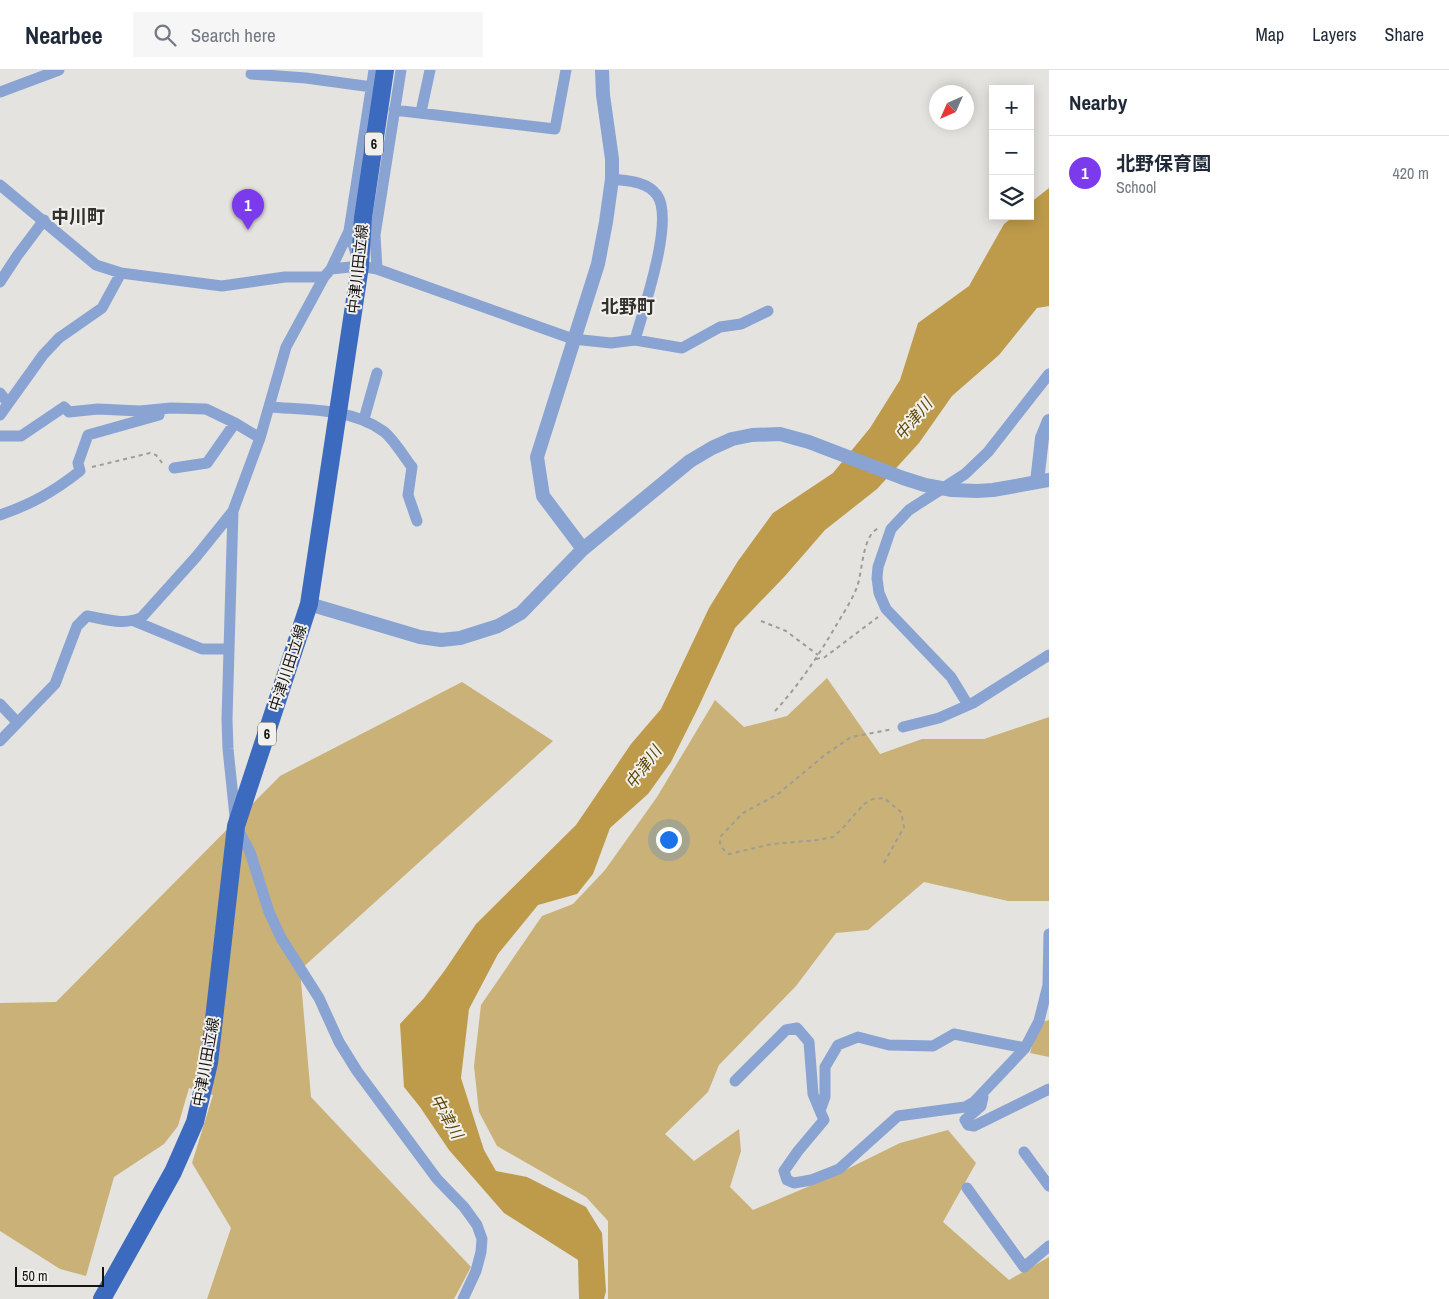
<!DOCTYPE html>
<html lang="en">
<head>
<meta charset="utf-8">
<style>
	:root { --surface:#fff; --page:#f6f6f7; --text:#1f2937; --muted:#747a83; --line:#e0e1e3; --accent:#7c3aed }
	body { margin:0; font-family:"Archivo Narrow","Noto Sans JP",sans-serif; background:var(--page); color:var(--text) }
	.controls { position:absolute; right:15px; top:15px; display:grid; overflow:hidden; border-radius:0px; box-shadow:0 2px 12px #0003 }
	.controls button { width:45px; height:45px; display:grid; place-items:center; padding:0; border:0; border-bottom:1px solid var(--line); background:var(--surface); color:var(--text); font:25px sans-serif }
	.compass { position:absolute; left:929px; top:15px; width:45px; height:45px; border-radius:50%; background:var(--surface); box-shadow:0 2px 12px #0003; rotate:225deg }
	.scale { position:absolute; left:15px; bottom:12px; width:89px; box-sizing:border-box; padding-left:5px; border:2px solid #151413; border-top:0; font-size:14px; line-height:18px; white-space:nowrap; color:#151413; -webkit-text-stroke:4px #f2f0ec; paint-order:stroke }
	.you { position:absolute; left:668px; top:769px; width:18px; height:18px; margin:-12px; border:4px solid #fff; border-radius:50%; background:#1a73e8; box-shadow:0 0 0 8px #1a73e833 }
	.badge { display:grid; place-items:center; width:32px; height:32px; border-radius:50%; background:var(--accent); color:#fff; font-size:16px; font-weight:700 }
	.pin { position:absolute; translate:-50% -41px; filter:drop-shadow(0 1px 2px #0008) }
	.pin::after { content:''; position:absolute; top:26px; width:18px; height:15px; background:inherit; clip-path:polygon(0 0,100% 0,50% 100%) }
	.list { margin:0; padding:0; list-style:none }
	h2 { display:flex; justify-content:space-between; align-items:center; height:65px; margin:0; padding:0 20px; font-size:21px }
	h2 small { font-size:16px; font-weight:400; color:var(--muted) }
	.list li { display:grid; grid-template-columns:32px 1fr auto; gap:15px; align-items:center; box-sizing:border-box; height:75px; padding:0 20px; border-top:1px solid var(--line) }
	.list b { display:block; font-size:19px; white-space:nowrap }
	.list p { margin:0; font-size:16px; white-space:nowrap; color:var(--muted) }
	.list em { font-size:16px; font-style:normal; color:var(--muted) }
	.icon { flex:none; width:28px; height:28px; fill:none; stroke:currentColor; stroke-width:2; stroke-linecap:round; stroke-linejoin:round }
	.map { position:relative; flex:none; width:1049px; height:1229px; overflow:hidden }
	header { display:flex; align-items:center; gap:30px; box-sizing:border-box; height:70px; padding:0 25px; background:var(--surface); border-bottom:1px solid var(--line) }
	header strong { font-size:24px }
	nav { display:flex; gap:28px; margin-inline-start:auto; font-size:18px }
	.search { width:350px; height:45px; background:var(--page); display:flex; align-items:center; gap:12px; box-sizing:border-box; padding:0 18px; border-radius:0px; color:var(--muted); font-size:19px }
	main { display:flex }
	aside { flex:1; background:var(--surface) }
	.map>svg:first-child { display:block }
	.green { fill:#c9b178 }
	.water { fill:#bd9b4a }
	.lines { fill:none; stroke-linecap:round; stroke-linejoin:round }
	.path { stroke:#9d9c99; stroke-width:2; stroke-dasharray:4 4; stroke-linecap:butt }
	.minor { stroke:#89a4d3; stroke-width:11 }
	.tertiary { stroke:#89a4d3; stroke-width:14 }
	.primary { stroke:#3c6abf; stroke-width:18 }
	.labels { text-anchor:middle; stroke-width:4; stroke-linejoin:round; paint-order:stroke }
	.shield { fill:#f2f0ec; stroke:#575654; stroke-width:1 }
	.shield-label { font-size:14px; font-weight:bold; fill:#151413 }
	.street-label { font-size:15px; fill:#151413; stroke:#f2f0ec }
	.water-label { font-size:16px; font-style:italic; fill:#5b4500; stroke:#f2f0ec }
	.quarter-label { font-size:18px; font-weight:bold; fill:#33312e; stroke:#f2f0ec }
</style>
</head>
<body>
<header>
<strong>Nearbee</strong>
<div class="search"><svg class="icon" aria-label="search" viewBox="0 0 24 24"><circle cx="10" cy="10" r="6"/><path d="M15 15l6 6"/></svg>Search here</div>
<nav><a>Map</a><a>Layers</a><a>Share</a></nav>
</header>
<main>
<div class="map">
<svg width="1049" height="1229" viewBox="0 0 1049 1229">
	<rect width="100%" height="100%" fill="#e5e3df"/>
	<path class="green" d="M827 608 880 684 922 669H984L1049 647V831H1008L924 812 868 860 836 863 796 916 719 995 708 1022 665 1064 694 1091 739 1059 741 1081 730 1117 753 1140 833 1106 900 1073 948 1060 976 1093 943 1152 1009 1210 1049 1187V1229H608V1151L586 1127 497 1076 479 1042 474 996 481 935 542 846 573 834 605 800 657 727 715 630 744 657 787 646Z
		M462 612 553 671 300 900 311 1027 471 1197 454 1229H207L231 1158 192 1093 213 1025 189 1018 178 1056 164 1074 114 1107 86 1206 60 1199 0 1161V933L56 932 280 706Z
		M1049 950V987L1030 983 1039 953Z"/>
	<path class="water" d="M1049 118V236L1037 238 999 285 952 326 919 373 877 419 825 460 785 506 735 558 698 638 671 692 648 724 610 758 593 804 577 824 538 835 498 884 469 939 461 1008 484 1080 496 1101 527 1107 586 1137 602 1163 606 1221 604 1229H579L578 1190 504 1143 449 1080 420 1037 404 1017 400 954 424 928 445 900 476 854 576 755 631 674 661 639 709 538 738 491 773 443 833 403 870 358 900 310 918 253 969 216 1004 154 1014 146H1030V133Z"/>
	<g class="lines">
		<path class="path" d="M92 397 150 383 156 385 163 394
			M761 551 786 561 818 585
			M816 589 825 587 878 547
			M775 641C799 615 819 585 837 554 844 542 852 530 857 517 863 500 862 465 879 458
			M884 793 904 757 901 742 884 728 873 729 864 734 842 759 833 767 818 770 772 774 729 784C722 779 719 775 720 767L743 743 778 724 826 684 851 667 893 659"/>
		<path class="minor" d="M251 4 306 8 372 17
			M0 22 59 0
			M394 40 555 59 566 0
			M421 42 430 0
			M612 109C628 111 647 111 657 125 675 150 643 240 635 270
			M0 115 96 195 121 203 222 216 285 207H324
			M357 187 349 161 374 0
			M331 199 349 161
			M377 199 375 165 401 0
			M0 212 17 186 44 150
			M0 323 8 333
			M270 337C307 340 351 338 383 361 393 368 404 387 412 397L408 425 417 451
			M0 345 43 285 59 268 102 238 121 203
			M364 349 377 303
			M0 366H21L64 337 69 342 98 339 140 341 171 338 206 339 235 353 260 368
			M174 398 207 393 235 353
			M233 441 227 649 228 679 236 756 250 782 269 842 281 868 319 928 339 972 357 1001 437 1109 464 1137 477 1155 482 1169 481 1182 476 1201 463 1229
			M0 445C32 434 53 422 80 401L78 393 88 365 159 345
			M134 551 202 579H229
			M0 634 17 652
			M968 635 951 607 886 539 879 523 877 508 878 497 891 459 909 440 965 404 988 382 1049 304
			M903 657 939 648 973 633 1049 585
			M0 671 55 614 77 556 87 546C105 549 125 556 142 547L196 487 233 441 260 368 286 277 324 207 331 199 360 196 377 199 573 269 611 273 635 270 682 278 720 257 741 254 768 241
			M735 1011 786 960 797 958 809 972 813 1024 820 1041 825 1027V997L838 975 858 967 889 975 933 976 954 964 1025 978 1039 951 1048 915 1049 864
			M983 1027 981 1036 965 1050 968 1055 974 1056 1049 1019
			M820 1041 824 1050 798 1081 784 1101 787 1110 794 1113 811 1110 839 1099 898 1046 965 1037 974 1032 1025 978
			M1024 1082 1049 1116
			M967 1118 1024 1197 1049 1176"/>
		<path class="tertiary" d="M1037 412 1042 368 1049 351
			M583 479 543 426 537 387 598 194 606 152 612 109V89L603 25 602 0
			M309 534 420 567 441 570 460 568 498 556 521 543 583 479 690 391 712 378 732 369 752 365 780 364 809 372 903 408 925 415 952 420 977 421 993 420 1049 410"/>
		<path class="primary" d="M102 1229 173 1102 195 1052 209 993 236 756 309 534 360 196 363 148 385 0"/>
	</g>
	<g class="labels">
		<g class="shield">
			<rect x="365" y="62.5" width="18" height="23" rx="4"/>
			<rect x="258" y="652.5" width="18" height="23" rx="4"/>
		</g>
		<g class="shield-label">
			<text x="374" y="79">6</text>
			<text x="267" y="669">6</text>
		</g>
		<g class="street-label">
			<text transform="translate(358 199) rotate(-84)" y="5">中津川田立線</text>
			<text transform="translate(288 598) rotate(-72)" y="5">中津川田立線</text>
			<text transform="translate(206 992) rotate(-80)" y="5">中津川田立線</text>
		</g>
		<g class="water-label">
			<text transform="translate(913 349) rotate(-50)" y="6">中津川</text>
			<text transform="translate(643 697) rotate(-53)" y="6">中津川</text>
			<text transform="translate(447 1046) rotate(61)" y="6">中津川</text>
		</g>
		<g class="quarter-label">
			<text x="78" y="153">中川町</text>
			<text x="628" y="243">北野町</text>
		</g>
	</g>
</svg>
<div class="controls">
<button>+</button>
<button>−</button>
<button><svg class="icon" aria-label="layers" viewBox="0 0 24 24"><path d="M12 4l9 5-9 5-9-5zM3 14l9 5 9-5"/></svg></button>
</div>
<svg class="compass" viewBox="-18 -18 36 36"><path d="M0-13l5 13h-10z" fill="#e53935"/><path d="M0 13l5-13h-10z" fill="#747a83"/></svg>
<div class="scale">50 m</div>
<div class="you"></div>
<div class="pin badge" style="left:248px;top:160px">1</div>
</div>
<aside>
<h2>Nearby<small></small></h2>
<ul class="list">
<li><span class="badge">1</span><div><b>北野保育園</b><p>School</p></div><em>420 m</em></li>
</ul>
</aside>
</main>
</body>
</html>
